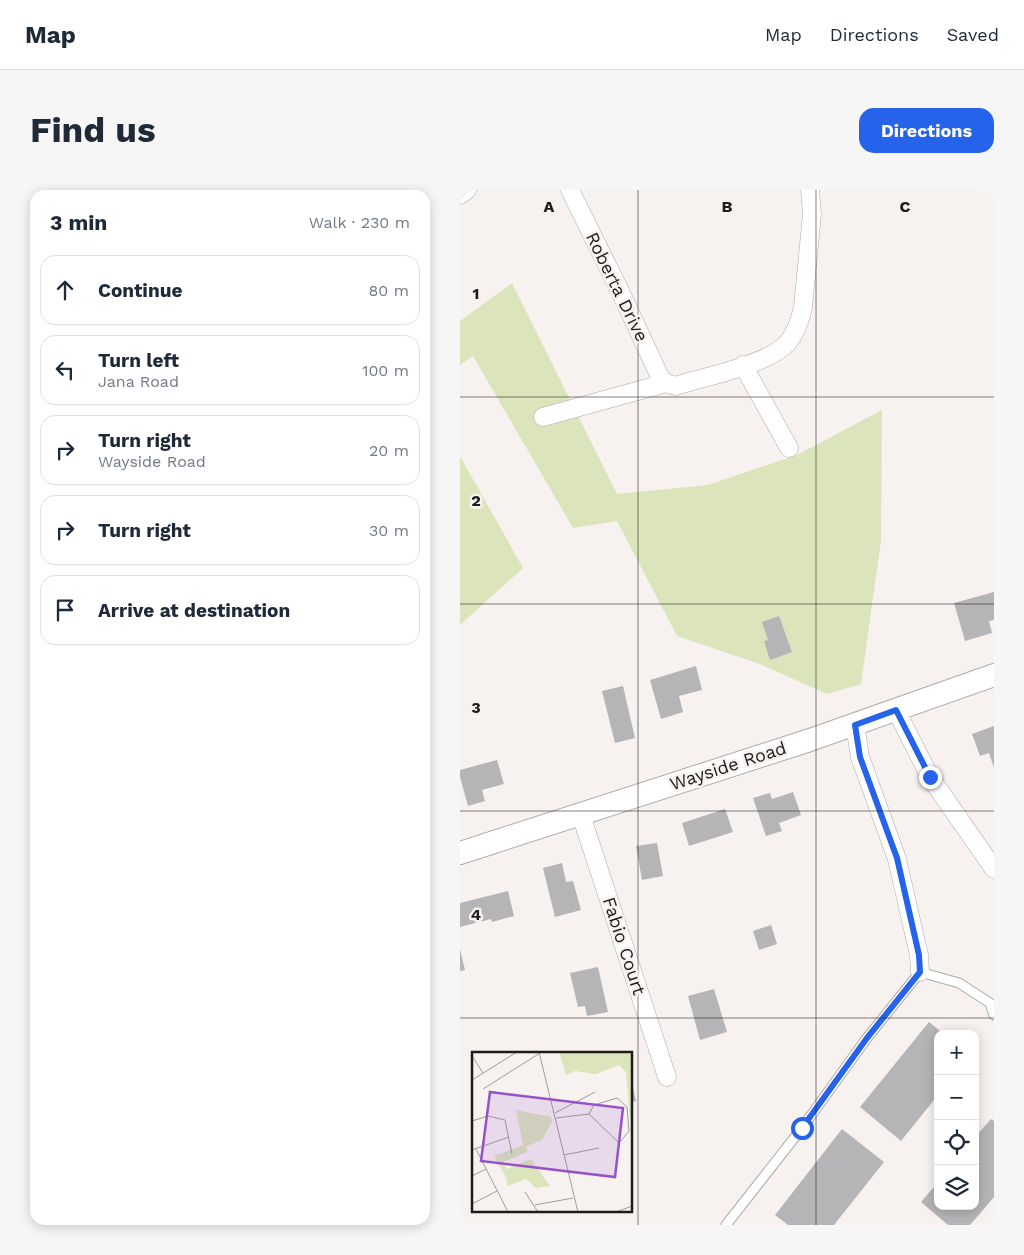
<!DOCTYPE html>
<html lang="en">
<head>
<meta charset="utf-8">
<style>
	:root { --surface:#fff; --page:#f6f6f7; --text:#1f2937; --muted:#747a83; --line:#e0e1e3; --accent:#2563eb }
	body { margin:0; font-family:"Work Sans",sans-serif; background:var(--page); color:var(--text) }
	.controls { position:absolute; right:15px; bottom:15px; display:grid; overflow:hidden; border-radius:10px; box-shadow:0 2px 12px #0003 }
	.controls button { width:45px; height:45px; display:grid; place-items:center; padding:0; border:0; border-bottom:1px solid var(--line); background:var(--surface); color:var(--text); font:25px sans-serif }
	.stop { position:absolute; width:15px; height:15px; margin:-11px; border:4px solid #2563eb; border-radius:50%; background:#fff }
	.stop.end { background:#2563eb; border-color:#fff; box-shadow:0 1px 5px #0008 }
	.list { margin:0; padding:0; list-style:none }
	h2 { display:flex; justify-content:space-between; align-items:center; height:65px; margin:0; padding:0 20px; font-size:21px }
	h2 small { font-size:16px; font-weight:400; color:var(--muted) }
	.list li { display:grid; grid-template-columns:32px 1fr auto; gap:15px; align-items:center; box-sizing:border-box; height:70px; margin:0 10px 10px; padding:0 10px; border:1px solid var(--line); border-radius:15px }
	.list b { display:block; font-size:19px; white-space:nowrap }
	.list p { margin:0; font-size:16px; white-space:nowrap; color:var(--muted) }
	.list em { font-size:16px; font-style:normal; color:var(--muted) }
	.icon { flex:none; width:28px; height:28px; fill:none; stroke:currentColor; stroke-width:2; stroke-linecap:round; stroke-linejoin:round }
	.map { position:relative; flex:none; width:534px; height:1035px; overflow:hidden; border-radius:15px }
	header { display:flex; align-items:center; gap:30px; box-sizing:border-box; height:70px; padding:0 25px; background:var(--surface); border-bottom:1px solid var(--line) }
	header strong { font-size:24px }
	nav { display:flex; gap:28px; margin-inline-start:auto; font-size:18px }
	.intro { display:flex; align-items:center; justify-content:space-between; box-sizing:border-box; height:120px; padding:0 30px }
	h1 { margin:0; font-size:35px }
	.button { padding:12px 22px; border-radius:15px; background:var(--accent); color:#fff; font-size:18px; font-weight:700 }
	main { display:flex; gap:30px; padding:0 30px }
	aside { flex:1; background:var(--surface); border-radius:15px; box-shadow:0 2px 12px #0003 }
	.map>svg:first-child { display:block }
	.green { fill:#dbe4bb }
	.building { fill:#b5b4b7 }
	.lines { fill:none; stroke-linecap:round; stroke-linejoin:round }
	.service-casing { stroke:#aeaaa8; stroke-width:11 }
	.minor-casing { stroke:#aeaaa8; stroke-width:19 }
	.tertiary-casing { stroke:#aeaaa8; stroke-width:24 }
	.service { stroke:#fff; stroke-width:9 }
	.minor { stroke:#fff; stroke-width:18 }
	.tertiary { stroke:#fff; stroke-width:22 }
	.route { stroke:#2563eb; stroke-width:6 }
	.grid { fill:none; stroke:#1d1c1b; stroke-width:1; stroke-opacity:0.55 }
	.labels { text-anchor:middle; stroke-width:5; stroke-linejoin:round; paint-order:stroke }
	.street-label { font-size:18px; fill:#1d1c1b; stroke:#f7f2f0 }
	.inset-road { fill:none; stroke:#a09c9b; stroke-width:1 }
	.view { fill:#9652c6; fill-opacity:0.15; stroke:#9652c6; stroke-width:2.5 }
	.inset-edge { fill:none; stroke:#1d1c1b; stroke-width:2.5 }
	.grid-label { font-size:16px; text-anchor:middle; font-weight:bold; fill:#1d1c1b; stroke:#f7f2f0; stroke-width:5; stroke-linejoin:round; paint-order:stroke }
</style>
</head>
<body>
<header>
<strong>Map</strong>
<nav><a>Map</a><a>Directions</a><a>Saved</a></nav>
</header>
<div class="intro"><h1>Find us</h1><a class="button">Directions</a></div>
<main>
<aside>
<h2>3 min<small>Walk · 230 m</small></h2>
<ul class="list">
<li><svg class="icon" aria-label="ahead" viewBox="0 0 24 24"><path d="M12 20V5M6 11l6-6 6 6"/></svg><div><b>Continue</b></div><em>80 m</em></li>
<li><svg class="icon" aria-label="left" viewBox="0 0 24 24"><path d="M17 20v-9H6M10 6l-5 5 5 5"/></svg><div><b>Turn left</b><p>Jana Road</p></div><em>100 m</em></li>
<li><svg class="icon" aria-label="right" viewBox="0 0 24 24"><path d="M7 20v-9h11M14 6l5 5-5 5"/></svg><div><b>Turn right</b><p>Wayside Road</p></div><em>20 m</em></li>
<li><svg class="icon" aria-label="right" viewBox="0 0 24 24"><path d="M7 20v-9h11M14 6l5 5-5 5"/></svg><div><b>Turn right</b></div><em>30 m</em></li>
<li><svg class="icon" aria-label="arrive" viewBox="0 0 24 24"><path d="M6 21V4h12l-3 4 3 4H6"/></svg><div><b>Arrive at destination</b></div></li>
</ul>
</aside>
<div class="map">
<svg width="534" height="1035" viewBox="0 0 534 1035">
	<rect width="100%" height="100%" fill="#f7f2f0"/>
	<path class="green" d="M52 93 157 304 248 295 337 265 422 220 421 350 401 494 367 504 300 474 217 446 157 331 113 338 13 166 0 175V131Z
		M0 266 63 378 0 435Z"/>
	<path class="building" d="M534 402V430L529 431 532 443 505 451 494 413Z
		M319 426 332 462 310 470 304 451 308 450 302 432Z
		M236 476 242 500 219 506 223 522 201 529 190 490Z
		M163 496 175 548 155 553 142 501Z
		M534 536V578L529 563 520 566 512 544Z
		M37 570 44 594 22 600 25 611 8 616 0 587V580Z
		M333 602 341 625 319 633 322 641 306 646 293 608 310 603 312 609Z
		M265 619 273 642 229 656 222 633Z
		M197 653 203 686 182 690 176 656Z
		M102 673 106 692 113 691 121 720 95 727 83 678Z
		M48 701 54 726 32 732 31 729 0 737V713Z
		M311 735 317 754 299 760 293 741Z
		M0 759 5 780 0 781Z
		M138 777 148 822 127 826 125 816 118 817 110 783Z
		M254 799 267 842 240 850 228 806Z
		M469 832 484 844H478V905L441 951 400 917Z
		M172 893 176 911 171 912V894Z
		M531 929 534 931V1007L510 1035H488L461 1012 478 992V1016H515V947Z
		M382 939 424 972 374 1035H328L315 1025Z"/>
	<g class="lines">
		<defs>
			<path id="service" d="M266 1035 342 938 407 848 460 782 499 793 530 813 534 825"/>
			<path id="minor" d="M110 0 160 101 200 187 206 193
				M0 5 7 0
				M283 175 329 258
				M83 227 206 193 215 196 229 192C254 185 305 173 323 157 334 148 340 131 343 117L352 24 350 0
				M436 520 470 587 534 679
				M395 535 400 567 437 669 459 765 460 782
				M121 625 207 887"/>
			<path id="tertiary" d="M0 663 350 550 534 485"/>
		</defs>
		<use href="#service" class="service-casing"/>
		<use href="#minor" class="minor-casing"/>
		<use href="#tertiary" class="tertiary-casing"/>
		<use href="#service" class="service"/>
		<use href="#minor" class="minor"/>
		<use href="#tertiary" class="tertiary"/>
	</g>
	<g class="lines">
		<path class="route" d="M342 938 407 848 460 782 459 765 437 668 400 567 395 535 436 520 470 587"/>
	</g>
	<path class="grid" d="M178 0V1035M356 0V1035M0 207H534M0 414H534M0 621H534M0 828H534"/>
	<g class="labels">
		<g class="street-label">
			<text transform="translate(157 97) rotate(64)" y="6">Roberta Drive</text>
			<text transform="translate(268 576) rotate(-18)" y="6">Wayside Road</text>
			<text transform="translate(164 756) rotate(72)" y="6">Fabio Court</text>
		</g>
	</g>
	<g transform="translate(12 862)">
		<rect width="160" height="160" fill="#f7f2f0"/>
		<path d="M87 0H160V88L154 20 147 13 124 22 103 19 94 23ZM44 58 79 65 80 70 70 88 55 94V100L31 110 35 117 59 107 78 134 64 136 54 127 35 134V127L22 104 51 93Z" fill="#dbe4bb"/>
		<path class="inset-road" d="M67 0 106 160M0 4 11 21M0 28 45 0M11 37 68 1M145 46 155 55 157 79 147 91 117 62 122 53ZM83 61 123 40M84 66 117 62M0 69 16 64 33 68 40 102M4 97 36 160M0 98 37 85M92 103 127 96M0 124 14 117M53 140 66 160M0 152 25 139M63 153 101 146M144 160 160 154"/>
		<path class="view" d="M18 40 151 56 143 125 9 109Z"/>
		<rect width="160" height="160" class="inset-edge"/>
	</g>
	<g class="grid-label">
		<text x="89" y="22">A</text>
		<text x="267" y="22">B</text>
		<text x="445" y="22">C</text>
		<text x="16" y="109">1</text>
		<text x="16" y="316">2</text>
		<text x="16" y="523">3</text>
		<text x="16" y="730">4</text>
	</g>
</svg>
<div class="controls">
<button>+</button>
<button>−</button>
<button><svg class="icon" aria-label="locate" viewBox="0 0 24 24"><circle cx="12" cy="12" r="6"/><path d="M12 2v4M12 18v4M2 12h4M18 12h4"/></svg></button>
<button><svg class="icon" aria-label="layers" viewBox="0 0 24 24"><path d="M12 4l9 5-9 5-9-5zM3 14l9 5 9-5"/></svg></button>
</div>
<div class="stop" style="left:342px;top:938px"></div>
<div class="stop end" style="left:470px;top:587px"></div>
</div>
</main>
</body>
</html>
